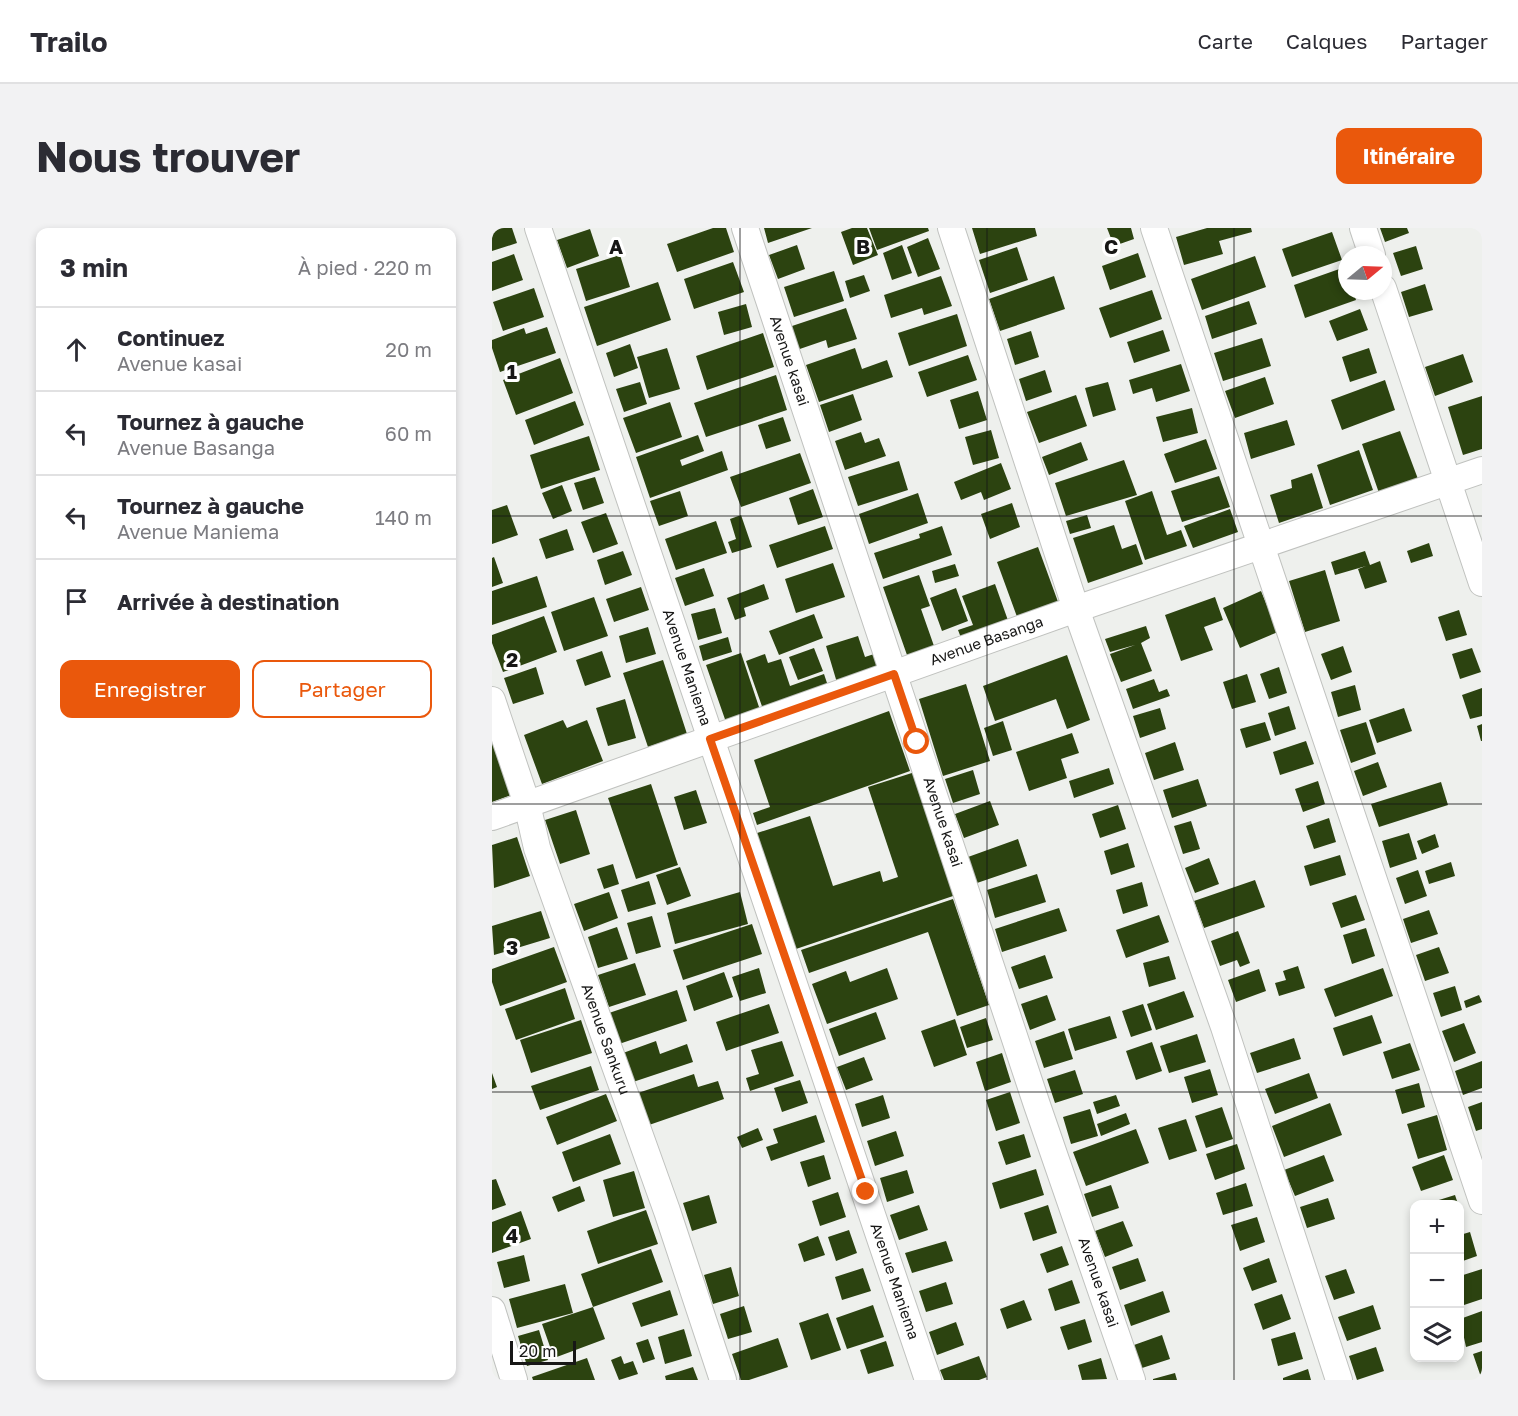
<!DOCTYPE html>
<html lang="fr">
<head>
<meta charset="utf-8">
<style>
	:root { --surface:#fff; --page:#f2f2f3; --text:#2b2b33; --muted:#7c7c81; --line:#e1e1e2; --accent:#ea580c }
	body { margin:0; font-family:"Golos Text",sans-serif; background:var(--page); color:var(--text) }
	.controls { position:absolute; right:18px; bottom:18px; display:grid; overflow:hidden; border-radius:12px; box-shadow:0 3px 9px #0003 }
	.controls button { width:54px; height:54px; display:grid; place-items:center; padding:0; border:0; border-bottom:2px solid var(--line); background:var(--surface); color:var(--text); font:30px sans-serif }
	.compass { position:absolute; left:846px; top:18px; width:54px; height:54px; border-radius:50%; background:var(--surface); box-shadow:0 3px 9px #0003; rotate:71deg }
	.scale { position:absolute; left:18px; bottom:15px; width:66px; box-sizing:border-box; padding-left:6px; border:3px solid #171716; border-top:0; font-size:16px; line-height:21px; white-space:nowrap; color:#171716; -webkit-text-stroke:4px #fff; paint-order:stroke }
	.stop { position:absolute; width:18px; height:18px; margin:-14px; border:4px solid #ea580c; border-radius:50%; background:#fff }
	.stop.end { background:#ea580c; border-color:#fff; box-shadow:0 2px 6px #0008 }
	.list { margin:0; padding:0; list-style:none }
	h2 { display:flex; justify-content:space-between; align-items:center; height:78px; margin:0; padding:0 24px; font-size:26px }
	h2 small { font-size:20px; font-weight:400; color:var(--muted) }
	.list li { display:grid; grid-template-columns:39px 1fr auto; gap:18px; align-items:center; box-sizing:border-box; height:84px; padding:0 24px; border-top:2px solid var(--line) }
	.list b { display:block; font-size:22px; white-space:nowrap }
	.list p { margin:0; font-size:20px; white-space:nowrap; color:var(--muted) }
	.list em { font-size:20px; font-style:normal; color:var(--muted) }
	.actions { display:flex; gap:12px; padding:18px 24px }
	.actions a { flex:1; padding:14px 0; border:2px solid var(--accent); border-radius:12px; text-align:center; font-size:21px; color:var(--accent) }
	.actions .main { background:var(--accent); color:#fff }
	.icon { flex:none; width:33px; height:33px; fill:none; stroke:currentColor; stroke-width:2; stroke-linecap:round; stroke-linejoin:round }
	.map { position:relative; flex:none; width:990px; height:1152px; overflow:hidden; border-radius:12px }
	header { display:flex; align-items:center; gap:36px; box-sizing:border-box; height:84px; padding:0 30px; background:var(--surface); border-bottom:2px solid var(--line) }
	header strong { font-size:28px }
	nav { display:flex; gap:33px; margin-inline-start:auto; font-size:21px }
	.intro { display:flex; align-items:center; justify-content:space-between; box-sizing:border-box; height:144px; padding:0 36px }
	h1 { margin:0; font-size:42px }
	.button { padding:15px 27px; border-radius:12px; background:var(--accent); color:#fff; font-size:21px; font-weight:700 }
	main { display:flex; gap:36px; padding:0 36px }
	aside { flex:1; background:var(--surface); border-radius:12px; box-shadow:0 3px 9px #0003 }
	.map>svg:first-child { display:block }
	.building { fill:#2c4310 }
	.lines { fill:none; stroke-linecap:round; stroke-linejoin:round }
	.minor-casing { stroke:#c0c2bf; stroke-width:28 }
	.minor { stroke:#fff; stroke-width:26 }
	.route { stroke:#ea580c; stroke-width:8 }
	.grid { fill:none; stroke:#171716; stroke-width:1.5; stroke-opacity:0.55 }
	.labels { text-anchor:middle; stroke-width:6; stroke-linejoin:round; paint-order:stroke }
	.street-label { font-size:15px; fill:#171716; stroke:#fff }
	.grid-label { font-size:20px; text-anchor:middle; font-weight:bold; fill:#171716; stroke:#fff; stroke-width:6; stroke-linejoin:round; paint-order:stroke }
</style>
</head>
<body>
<header>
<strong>Trailo</strong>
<nav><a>Carte</a><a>Calques</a><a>Partager</a></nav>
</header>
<div class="intro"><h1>Nous trouver</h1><a class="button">Itinéraire</a></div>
<main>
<aside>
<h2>3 min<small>À pied · 220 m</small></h2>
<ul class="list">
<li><svg class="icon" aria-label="ahead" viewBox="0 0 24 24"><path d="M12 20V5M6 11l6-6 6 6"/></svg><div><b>Continuez</b><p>Avenue kasai</p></div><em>20 m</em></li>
<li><svg class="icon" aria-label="left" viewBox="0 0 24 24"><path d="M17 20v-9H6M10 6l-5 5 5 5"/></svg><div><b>Tournez à gauche</b><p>Avenue Basanga</p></div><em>60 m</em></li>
<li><svg class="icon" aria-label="left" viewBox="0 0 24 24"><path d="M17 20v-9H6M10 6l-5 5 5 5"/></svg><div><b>Tournez à gauche</b><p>Avenue Maniema</p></div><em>140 m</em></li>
<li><svg class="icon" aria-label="arrive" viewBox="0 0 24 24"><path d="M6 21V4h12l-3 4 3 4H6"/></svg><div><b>Arrivée à destination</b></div></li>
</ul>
<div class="actions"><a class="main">Enregistrer</a><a>Partager</a></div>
</aside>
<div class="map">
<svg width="990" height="1152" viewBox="0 0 990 1152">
	<rect width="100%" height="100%" fill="#eef0ed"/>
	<path class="building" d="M0 0H20L25 15 0 23Z
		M221 0H234L242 24 185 44 175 16Z
		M272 0H320L276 15Z
		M360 0H375L386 27 361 37 349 4Z
		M377 0H436L437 3 385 22Z
		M480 0H543L545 8 488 26Z
		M615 0H639L642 11 622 18Z
		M715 0H759L760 4 727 13 731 26 692 37 684 9Z
		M888 0H915L917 5 893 14Z
		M98 1 107 28 75 40 65 12Z
		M840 4 850 32 800 49 790 21Z
		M436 10 448 41 426 49 415 19Z
		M305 17 313 41 286 51 277 27Z
		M410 17 420 45 400 52 391 25Z
		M924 18 931 41 909 48 901 25Z
		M525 19 536 52 498 65 487 32Z
		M646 25 654 49 618 62 610 38Z
		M22 26 31 52 0 63V34Z
		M128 27 138 59 94 73 84 41Z
		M763 28 774 59 710 82 699 51Z
		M241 34 252 64 202 81 192 51Z
		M853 39 855 63H861L864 72 813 90 802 57Z
		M342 43 352 73 302 89 292 59Z
		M372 47 378 63 358 70 353 53Z
		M449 48 460 78 432 87 430 80 399 90 392 67Z
		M562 48 573 81 508 103 497 71Z
		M166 54 179 92 105 118 92 79Z
		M933 56 941 82 917 89 909 64Z
		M42 60 52 89 11 103 1 74Z
		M660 62 670 91 618 110 607 80Z
		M757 73 765 96 720 111 713 88Z
		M254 76 260 99 232 107 226 84Z
		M354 80 365 111 336 120 334 112 299 124 291 101Z
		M868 81 876 102 845 113 837 93Z
		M465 86 475 118 417 138 406 105Z
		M55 99 64 125 8 144 0 120V112L32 100 34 106Z
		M671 102 678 123 642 135 635 114Z
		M539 103 547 129 523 137 515 111Z
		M271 105 282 139 215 162 204 128Z
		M770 110 779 138 731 153 722 125Z
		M138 116 146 140 122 149 114 125Z
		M175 120 188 161 157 170 145 129Z
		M363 120 370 141 395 132 401 149 327 174 314 137Z
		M877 120 885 145 858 154 850 129Z
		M971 126 981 154 943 168 933 139Z
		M476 127 485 152 435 169 426 144Z
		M68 130 81 165 24 187 11 152Z
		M689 136 698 163 664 174 660 160 641 166 637 152Z
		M553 142 560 164 534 173 527 151Z
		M284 147 295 182 214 209 202 175Z
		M773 149 782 176 743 190 733 163Z
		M893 152 903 182 850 202 839 172Z
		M148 154 155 176 132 184 124 161Z
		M616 154 624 182 601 189 593 160Z
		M486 163 495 192 467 201 458 172Z
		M361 166 370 192 337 204 328 177Z
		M584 167 595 198 547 215 535 184Z
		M990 168V221L971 227 956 179Z
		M83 173 92 197 42 217 33 192Z
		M178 174 190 209 144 225 131 190Z
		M700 180 706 205 671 214 664 189Z
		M291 189 299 213 274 221 266 197Z
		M795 192 803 217 759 231 752 205Z
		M499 202 507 230 481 237 473 209Z
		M908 203 926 251 887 265 870 216Z
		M369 204 373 215 387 210 394 228 353 242 343 213Z
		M206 207 212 223 188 232 190 238 230 223 236 242 158 270 144 229Z
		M97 208 108 242 49 261 38 227Z
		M714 211 725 241 683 255 672 226Z
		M589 214 596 232 557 247 550 229Z
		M867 222 881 262 838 277 825 237Z
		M308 225 319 255 249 279 238 249Z
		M632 232 645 267 574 288 563 255Z
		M407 233 416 262 366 278 356 249Z
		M509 235 519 261 492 272 489 264 469 272 462 254Z
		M820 245 831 280 787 295 778 267 800 260 799 252Z
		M727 248 738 279 690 294 679 263Z
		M103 249 112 275 91 282 82 255Z
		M70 257 80 283 61 291 50 265Z
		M321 261 331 289 306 297 297 270Z
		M188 263 196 288 167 298 158 273Z
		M660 263 675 307 689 302 695 318 653 332 633 273Z
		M426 265 436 295 377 316 367 286Z
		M520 275 528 299 498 311 489 286Z
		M15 277 26 307 0 316V282Z
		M738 281 746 304 701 320 692 298Z
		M114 285 126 316 101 325 89 294Z
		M249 287 260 319 240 325 236 314 244 311 238 291Z
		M595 287 599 300 578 306 574 293Z
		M224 293 235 325 184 342 173 311Z
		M622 297 630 321 644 316 651 336 596 355 581 310Z
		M333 298 341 321 285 340 277 317Z
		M450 298 460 327 391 351 382 325 428 310 427 306Z
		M75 301 82 322 54 331 47 311Z
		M937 315 941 328 919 335 915 323Z
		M546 319 569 382 528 397 505 334Z
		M131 323 140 347 113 357 105 332Z
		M873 323 878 337 888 333 895 354 873 361 866 341 874 338 843 347 839 334Z
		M2 329 11 355 0 359V330Z
		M341 335 353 369 304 385 293 351Z
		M463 336 467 348 443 355 440 343Z
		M212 340 222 368 193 378 183 350Z
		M833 342 848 393 813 404 797 353Z
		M427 347 438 378 429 381 442 418 415 427 391 359Z
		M45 348 55 379 0 397V363Z
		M272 356 277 371 252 380 254 388 243 392 235 370Z
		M503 356 518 398 471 415 466 402 481 397 470 368Z
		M149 359 157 382 122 394 114 371Z
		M464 360 476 393 450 403 438 370Z
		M769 363 786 404 748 420 731 380Z
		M102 369 116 408 72 423 59 384Z
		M723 369 731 392 712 399 721 422 689 433 673 387Z
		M223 380 230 405 206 412 199 386Z
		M967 382 975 407 954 413 946 389Z
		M322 386 331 410 287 427 277 403Z
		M52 388 65 424 11 444 0 415V407Z
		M654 398 658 410 649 415 660 443 629 454 618 426 643 417 618 424 613 411Z
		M156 399 164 426 134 435 127 408Z
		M366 408 373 429 382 426 389 445 346 458 334 418Z
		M236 409 240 424 211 433 207 418Z
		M851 418 860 444 839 452 829 426Z
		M322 420 331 443 306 452 297 429Z
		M980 420 989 444 968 451 960 426Z
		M110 423 119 449 93 458 84 432Z
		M249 425 269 485 235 497 214 437Z
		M273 426 276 435 289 431 298 458 332 446 337 461 272 484 254 433Z
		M575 427 598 492 575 501 564 471 503 493 491 458Z
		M171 432 195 506 156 519 131 445Z
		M44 439 52 466 21 476 12 450Z
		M787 439 795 465 777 471 768 446Z
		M755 446 764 474 740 481 731 454Z
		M662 451 667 464 675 461 678 468 641 481 634 461Z
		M474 456 498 533 451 548 427 471Z
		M863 457 869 482 846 489 839 464Z
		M990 460V488L978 491 970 467Z
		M133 471 144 510 116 518 104 480Z
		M797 478 804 501 783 508 776 485Z
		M668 480 674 501 648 510 641 488Z
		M912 480 920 503 885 515 877 492Z
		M397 483 418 543 265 597 261 585 278 579 262 532Z
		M71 492 75 500 95 492 111 533 50 556 32 507Z
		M511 493 520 522 501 528 492 500Z
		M773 494 779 512 754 520 748 501Z
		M874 494 884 526 859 535 848 502Z
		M990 496V513H989L985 498Z
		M0 504 25 565 0 574Z
		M580 505 587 525 569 531 575 550 537 563 524 524Z
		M814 513 822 536 788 547 781 524Z
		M683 514 692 542 662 552 653 525Z
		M886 534 895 559 871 568 862 543Z
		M617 540 622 556 582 570 577 553Z
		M481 542 488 566 461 575 453 551Z
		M423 544 464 667 301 722 262 606 318 588 341 658 388 643 391 654 406 649 376 559Z
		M706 551 715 578 680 590 671 562Z
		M826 553 833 576 811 584 803 561Z
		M949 554 956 577 887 599 879 576Z
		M159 556 186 637 144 651 116 570Z
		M204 562 215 595 192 602 182 569Z
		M498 573 507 597 472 610 463 586Z
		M626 577 634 601 608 610 600 586Z
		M84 582 98 626 68 636 53 592Z
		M837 590 844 614 822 621 814 598Z
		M699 593 708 621 691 626 682 598Z
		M917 605 925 631 898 640 890 613Z
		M943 606 947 619 930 626 925 613Z
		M25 609 38 648 2 660 0 617Z
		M526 611 535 638 485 655 476 629Z
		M636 615 643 639 619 647 612 623Z
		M848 627 854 647 818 658 812 638Z
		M717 630 727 656 703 665 693 640Z
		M959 634 963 648 937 656 933 643Z
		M121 636 127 656 112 661 105 641Z
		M188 639 199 668 175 677 164 647Z
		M926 642 935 668 913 676 904 650Z
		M545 646 554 674 503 690 495 662Z
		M763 652 773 679 712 700 702 673Z
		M157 653 164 676 136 684 129 662Z
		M650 654 656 678 631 686 624 662Z
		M117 664 126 690 92 703 82 676Z
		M248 664 256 696 183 716 175 685Z
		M864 667 873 692 849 700 840 675Z
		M461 671 497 777 465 788 436 704 317 745 309 722Z
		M567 680 575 703 510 724 503 701Z
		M937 682 946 706 919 715 911 691Z
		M49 683 58 710 2 727 0 698Z
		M667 687 677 714 634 730 624 702Z
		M160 688 169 719 144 726 135 695Z
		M260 696 270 726 191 752 181 722Z
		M125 699 136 731 106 740 96 709Z
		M874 700 883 728 860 736 851 707Z
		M746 703 758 735 748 739 745 732 728 738 719 713Z
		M62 719 75 754 8 778 0 754V741Z
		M947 719 957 745 933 753 924 727Z
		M553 727 561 750 527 761 519 739Z
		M677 728 684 751 657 759 651 735Z
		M143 735 154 767 117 779 106 747Z
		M806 738 813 760 787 768 783 755 794 752 791 743Z
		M267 740 274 765 248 773 240 749Z
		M395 740 406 771 335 796 320 756 354 743 358 754Z
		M891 740 901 768 843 789 832 761Z
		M767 741 774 763 744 774 736 752Z
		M232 744 241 769 202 783 194 758Z
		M963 758 970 782 949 789 941 765Z
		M73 760 83 791 24 812 13 781Z
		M185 762 195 793 127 816 117 785Z
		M692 763 702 789 664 802 655 776Z
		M555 767 564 792 538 802 529 776Z
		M987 767 990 774 974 780 972 773Z
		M277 776 287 805 234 823 224 794Z
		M651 776 660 802 639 809 630 783Z
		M384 784 394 811 347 828 337 801Z
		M880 787 890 815 851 828 841 800Z
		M618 788 625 810 583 823 576 801Z
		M494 790 501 812 475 820 468 799Z
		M463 791 475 827 442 839 429 803Z
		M89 792 100 825 39 845 28 812Z
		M972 795 984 825 962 834 950 803Z
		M572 803 581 831 552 840 543 813Z
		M705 806 714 834 677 845 668 818Z
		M802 810 809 831 765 845 758 825Z
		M164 813 168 826 195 816 201 834 141 854 131 825Z
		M290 813 302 848 258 863 254 850 267 846 259 822Z
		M660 814 670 843 644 852 634 823Z
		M918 815 928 842 900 851 891 824Z
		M510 825 519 854 493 863 484 834Z
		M372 829 381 852 354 862 345 839Z
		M990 833V860L971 867 963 843Z
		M99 838 107 862 48 882 39 858Z
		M718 841 726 867 700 875 692 849Z
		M583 842 591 866 563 875 555 851Z
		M0 845 5 859 0 861Z
		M817 845 826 870 783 886 773 861Z
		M202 846 206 859 226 853 232 871 157 897 146 865Z
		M308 852 316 875 290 884 282 860Z
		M927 855 933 879 910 886 903 862Z
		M518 864 528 895 504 903 494 872Z
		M114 866 125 893 65 917 54 889Z
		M391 867 398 890 370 899 363 876Z
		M624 867 628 878 605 886 601 874Z
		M990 874V901L984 903 976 879Z
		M838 875 850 907 792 929 780 898Z
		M730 879 741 911 714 920 703 888Z
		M598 881 606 908 579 916 571 889Z
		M634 885 638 896 609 908 605 896Z
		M324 887 333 914 279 933 274 919 286 915 281 901Z
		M945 887 955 922 926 931 915 896Z
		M694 891 705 923 677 932 666 900Z
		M266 900 271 912 250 920 245 909Z
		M644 901 657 935 594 958 581 924Z
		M404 903 412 928 383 938 375 913Z
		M118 906 129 936 81 954 70 924Z
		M532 906 539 929 514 937 506 914Z
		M745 916 753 941 723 952 714 926Z
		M332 927 339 951 316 959 308 934Z
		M832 927 842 953 803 968 792 942Z
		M952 927 961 952 929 963 920 939Z
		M544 941 552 967 508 981 500 955Z
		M415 942 422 965 395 974 388 950Z
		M142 943 153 980 121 989 111 952Z
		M4 951 14 977 0 982V952Z
		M754 955 761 978 731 987 724 965Z
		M619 957 627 980 600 989 592 966Z
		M88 958 93 973 66 984 60 969Z
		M346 964 354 989 328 998 320 973Z
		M217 967 225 995 200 1003 191 975Z
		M963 967 966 976H934Z
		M836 970 843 991 815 1000 808 979Z
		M427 977 436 1002 407 1012 398 987Z
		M556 977 565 1005 541 1013 532 985Z
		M154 982 166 1016 106 1036 95 1003Z
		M29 983 39 1011 0 1025V994Z
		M765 989 773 1014 748 1023 739 997Z
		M631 993 641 1018 613 1029 603 1003Z
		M357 1002 365 1025 344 1033 336 1009Z
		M978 1004 985 1028 968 1034V1007Z
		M326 1008 333 1027 312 1034 306 1016Z
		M454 1013 461 1033 420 1045 413 1025Z
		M570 1018 577 1037 555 1045 548 1026Z
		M159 1021 171 1054 101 1079 89 1046Z
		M32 1027 38 1053 12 1060 5 1034Z
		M646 1030 654 1053 628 1062 620 1039Z
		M777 1030 785 1054 760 1063 751 1040Z
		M239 1039 247 1068 221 1076 212 1047Z
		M371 1040 379 1063 350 1072 343 1049Z
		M854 1041 863 1065 842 1072 833 1048Z
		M990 1041V1071L972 1077 968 1064V1048Z
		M580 1052 588 1075 563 1083 556 1061Z
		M454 1054 461 1076 434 1084 427 1063Z
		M73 1056 81 1085 25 1100 17 1071Z
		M178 1062 186 1087 149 1099 140 1075Z
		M671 1063 678 1084 639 1098 632 1077Z
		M790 1066 799 1091 771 1102 762 1076Z
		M532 1072 540 1092 515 1101 508 1081Z
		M381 1077 392 1109 355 1121 344 1090Z
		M881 1077 889 1101 855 1113 846 1089Z
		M252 1078 260 1104 236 1111 228 1086Z
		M101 1079 113 1111 62 1130 50 1096Z
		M990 1083V1114L974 1119 968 1091Z
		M336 1085 349 1122 319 1132 307 1095Z
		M593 1091 600 1114 576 1122 568 1099Z
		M464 1094 472 1117 445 1127 437 1104Z
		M192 1101 200 1128 173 1136 166 1109Z
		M47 1102 56 1132 35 1138 26 1108Z
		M803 1104 811 1131 786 1138 779 1111Z
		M670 1107 678 1131 650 1140 642 1117Z
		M286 1110 296 1139 257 1152H249L240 1126Z
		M156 1111 163 1131 151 1135 144 1115Z
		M394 1113 402 1138 376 1146 368 1122Z
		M884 1119 892 1143 865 1152 857 1128Z
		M990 1123V1152L981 1126Z
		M129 1128 132 1136 141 1133 146 1146 127 1152 119 1132Z
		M487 1128 495 1149 487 1152H452L448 1142Z
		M95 1130 103 1152H41L40 1149Z
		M609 1130 615 1151 590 1152 586 1137Z
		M201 1139 206 1152H174L173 1148Z
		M816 1141 819 1152H791V1150Z
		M683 1145 685 1152H661V1151Z"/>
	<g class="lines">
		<defs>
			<g id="minor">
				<path id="s1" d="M46 0 436 1152"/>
				<path id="s2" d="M253 0 545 877 640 1152"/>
				<path d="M459 0 584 381 732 799 847 1152"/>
				<path d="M662 0 990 973"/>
				<path d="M871 0 880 27"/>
				<path d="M891 60 990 355"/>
				<path id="s3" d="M0 472 35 576 45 620 175 983 231 1152"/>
				<path id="s4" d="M0 589 584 381 990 242"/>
				<path d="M0 1082 22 1152"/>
			</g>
		</defs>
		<use href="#minor" class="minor-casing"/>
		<use href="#minor" class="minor"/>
	</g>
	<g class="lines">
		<path class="route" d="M374 964 218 511 402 446 425 514"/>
	</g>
	<path class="grid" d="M248 0V1152M495 0V1152M742 0V1152M0 288H990M0 576H990M0 864H990"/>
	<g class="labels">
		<g class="street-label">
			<text dy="5" stroke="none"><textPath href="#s2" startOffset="140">Avenue kasai</textPath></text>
			<text dy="5" stroke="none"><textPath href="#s4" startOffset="525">Avenue Basanga</textPath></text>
			<text dy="5" stroke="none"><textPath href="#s1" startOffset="464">Avenue Maniema</textPath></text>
			<text dy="5" stroke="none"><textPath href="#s2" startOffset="626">Avenue kasai</textPath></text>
			<text dy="5" stroke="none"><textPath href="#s3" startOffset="358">Avenue Sankuru</textPath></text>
			<text dy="5" stroke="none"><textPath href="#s1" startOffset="1112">Avenue Maniema</textPath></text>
			<text dy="5" stroke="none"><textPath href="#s2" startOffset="1112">Avenue kasai</textPath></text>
		</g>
	</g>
	<g class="grid-label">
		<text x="124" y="26">A</text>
		<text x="371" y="26">B</text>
		<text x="619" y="26">C</text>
		<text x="20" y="151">1</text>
		<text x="20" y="439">2</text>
		<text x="20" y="727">3</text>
		<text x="20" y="1015">4</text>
	</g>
</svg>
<div class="controls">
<button>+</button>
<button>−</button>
<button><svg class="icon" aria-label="layers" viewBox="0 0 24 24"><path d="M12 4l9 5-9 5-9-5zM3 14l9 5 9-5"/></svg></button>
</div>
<svg class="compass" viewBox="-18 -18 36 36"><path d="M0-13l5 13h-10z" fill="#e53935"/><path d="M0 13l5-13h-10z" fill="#7c7c81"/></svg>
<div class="scale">20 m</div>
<div class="stop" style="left:425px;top:514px"></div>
<div class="stop end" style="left:374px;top:964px"></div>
</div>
</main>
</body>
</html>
